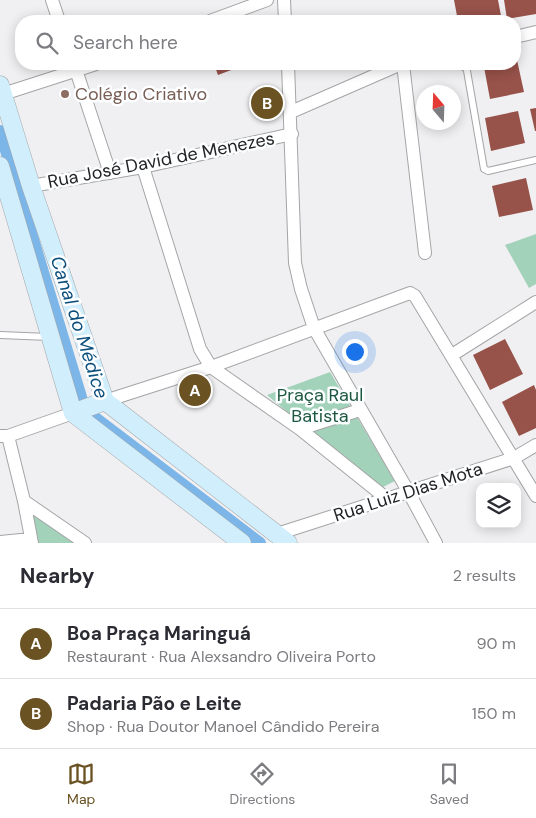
<!DOCTYPE html>
<html lang="en">
<head>
<meta charset="utf-8">
<style>
	:root { --surface:#fff; --page:#f7f7f7; --text:#2b2b33; --muted:#7c7c81; --line:#e1e1e2; --accent:#6a5222 }
	body { margin:0; font-family:"DM Sans",sans-serif; background:var(--page); color:var(--text) }
	.controls { position:absolute; right:15px; bottom:15px; display:grid; overflow:hidden; border-radius:10px; box-shadow:0 2px 12px #0003 }
	.controls button { width:45px; height:45px; display:grid; place-items:center; padding:0; border:0; border-bottom:1px solid var(--line); background:var(--surface); color:var(--text); font:25px sans-serif }
	.compass { position:absolute; left:416px; top:85px; width:45px; height:45px; border-radius:50%; background:var(--surface); box-shadow:0 2px 12px #0003; rotate:341deg }
	.you { position:absolute; left:354px; top:351px; width:18px; height:18px; margin:-12px; border:4px solid #fff; border-radius:50%; background:#1a73e8; box-shadow:0 0 0 8px #1a73e833 }
	.badge { display:grid; place-items:center; width:32px; height:32px; border-radius:50%; background:var(--accent); color:#fff; font-size:16px; font-weight:700 }
	.pin { position:absolute; translate:-50% -50%; border:2px solid #fff; box-shadow:0 1px 5px #0006 }
	.list { margin:0; padding:0; list-style:none }
	h2 { display:flex; justify-content:space-between; align-items:center; height:65px; margin:0; padding:0 20px; font-size:21px }
	h2 small { font-size:16px; font-weight:400; color:var(--muted) }
	.list li { display:grid; grid-template-columns:32px 1fr auto; gap:15px; align-items:center; box-sizing:border-box; height:70px; padding:0 20px; border-top:1px solid var(--line) }
	.list b { display:block; font-size:19px; white-space:nowrap }
	.list p { margin:0; font-size:16px; white-space:nowrap; color:var(--muted) }
	.list em { font-size:16px; font-style:normal; color:var(--muted) }
	.icon { flex:none; width:28px; height:28px; fill:none; stroke:currentColor; stroke-width:2; stroke-linecap:round; stroke-linejoin:round }
	.map { position:relative; flex:none; width:536px; height:543px; overflow:hidden }
	.search { position:absolute; background:var(--surface); box-shadow:0 2px 12px #0003; left:15px; right:15px; top:15px; height:55px; display:flex; align-items:center; gap:12px; box-sizing:border-box; padding:0 18px; border-radius:20px; color:var(--muted); font-size:19px }
	.sheet { height:205px; background:var(--surface) }
	nav { display:flex; justify-content:space-around; align-items:center; box-sizing:border-box; height:70px; border-top:1px solid var(--line); background:var(--surface); font-size:14px; color:var(--muted) }
	nav a { display:grid; justify-items:center; gap:2px }
	nav .on { color:var(--accent) }
	.map>svg:first-child { display:block }
	.green { fill:#a3d2ba }
	.lines { fill:none; stroke-linecap:round; stroke-linejoin:round }
	.canal { stroke:#7cb6e8; stroke-width:12 }
	.building { fill:#97524a }
	.lane-casing { stroke:#a4a5a6; stroke-width:8 }
	.street-casing { stroke:#a4a5a6; stroke-width:14 }
	.secondary-casing { stroke:#a4a5a6; stroke-width:19 }
	.lane { stroke:#fff; stroke-width:6 }
	.street { stroke:#fff; stroke-width:12 }
	.secondary { stroke:#d1eefd; stroke-width:18 }
	.education-dot { fill:#8d6e63; stroke:#fdfeff; stroke-width:2 }
	.labels { text-anchor:middle; stroke-width:5; stroke-linejoin:round; paint-order:stroke }
	.education-label { font-size:18px; fill:#785e54; stroke:#fdfeff; text-anchor:start }
	.street-label { font-size:18px; fill:#222323; stroke:#fdfeff }
	.park-label { font-size:18px; fill:#1c583f; stroke:#fdfeff }
	.water-label { font-size:19px; font-style:italic; fill:#0c4f7d; stroke:#fdfeff }
</style>
</head>
<body>
<div class="map">
<svg width="536" height="543" viewBox="0 0 536 543">
	<rect width="100%" height="100%" fill="#f0f0f2"/>
	<path class="green" d="M536 234V284L529 288 505 245Z
		M330 372 395 481 379 489 267 395Z
		M32 513 76 543H38Z"/>
	<g class="lines">
		<path class="canal" d="M0 131 85 410 260 543"/>
	</g>
	<path class="building" d="M454 0H498L502 21H458Z
		M504 0H536V14L507 19Z
		M517 60 524 92 490 99 484 67 515 64V61Z
		M214 64H247L218 75Z
		M536 108V131H535L530 109Z
		M518 111 525 143 491 151 485 118Z
		M526 178 533 210 499 217 492 186Z
		M505 339 523 374 490 390 473 355Z
		M534 385 536 390V428L519 436 502 402Z"/>
	<g class="lines">
		<defs>
			<path id="lane" d="M466 65 484 169 488 171 536 160
				M0 335 49 337"/>
			<path id="street" d="M52 0 59 21
				M284 0 285 21
				M210 21 267 0
				M515 37 536 32
				M74 64 110 173
				M288 64 295 263 301 289 314 328 408 491 436 543
				M403 64 425 253
				M465 64 466 65
				M3 94 96 64
				M291 112 401 64
				M143 167 200 349 211 367 300 429 386 498
				M31 186 143 167 292 134
				M452 355 536 302
				M105 401 211 367 410 293 415 296 536 496
				M300 429 360 410
				M0 436H8L73 413
				M8 436 24 501 32 543
				M24 501 85 543
				M277 534 514 458 536 445
				M0 542 31 539"/>
			<path id="secondary" d="M0 85 31 186 105 401 288 543
				M0 166 73 413 242 543
				M73 413 105 401"/>
		</defs>
		<use href="#lane" class="lane-casing"/>
		<use href="#street" class="street-casing"/>
		<use href="#secondary" class="secondary-casing"/>
		<use href="#lane" class="lane"/>
		<use href="#street" class="street"/>
		<use href="#secondary" class="secondary"/>
	</g>
	<circle class="education-dot" cx="65" cy="94" r="5"/>
	<g class="labels">
		<g class="education-label">
			<text x="75" y="100">Colégio Criativo</text>
		</g>
		<g class="street-label">
			<text transform="translate(161 160) rotate(-11)" y="6">Rua José David de Menezes</text>
			<text transform="translate(408 492) rotate(-18)" y="6">Rua Luiz Dias Mota</text>
		</g>
		<g class="park-label">
			<text x="320" y="401">Praça Raul<tspan x="320" dy="21">Batista</tspan></text>
		</g>
		<g class="water-label">
			<text transform="translate(80 327) rotate(72)" y="7">Canal do Médice</text>
		</g>
	</g>
</svg>
<div class="controls">
<button><svg class="icon" aria-label="layers" viewBox="0 0 24 24"><path d="M12 4l9 5-9 5-9-5zM3 14l9 5 9-5"/></svg></button>
</div>
<svg class="compass" viewBox="-18 -18 36 36"><path d="M0-13l5 13h-10z" fill="#e53935"/><path d="M0 13l5-13h-10z" fill="#7c7c81"/></svg>
<div class="you"></div>
<div class="pin badge" style="left:195px;top:390px">A</div>
<div class="pin badge" style="left:267px;top:103px">B</div>
<div class="search"><svg class="icon" aria-label="search" viewBox="0 0 24 24"><circle cx="10" cy="10" r="6"/><path d="M15 15l6 6"/></svg>Search here</div>
</div>
<section class="sheet">
<h2>Nearby<small>2 results</small></h2>
<ul class="list">
<li><span class="badge">A</span><div><b>Boa Praça Maringuá</b><p>Restaurant · Rua Alexsandro Oliveira Porto</p></div><em>90 m</em></li>
<li><span class="badge">B</span><div><b>Padaria Pão e Leite</b><p>Shop · Rua Doutor Manoel Cândido Pereira</p></div><em>150 m</em></li>
</ul>
</section>
<nav>
<a class="on"><svg class="icon" aria-label="map" viewBox="0 0 24 24"><path d="M3 6l6-2 6 2 6-2v14l-6 2-6-2-6 2zM9 4v14M15 6v14"/></svg>Map</a>
<a><svg class="icon" aria-label="directions" viewBox="0 0 24 24"><path d="M12 3l9 9-9 9-9-9zM9 14v-3h6M13 9l2 2-2 2"/></svg>Directions</a>
<a><svg class="icon" aria-label="saved" viewBox="0 0 24 24"><path d="M7 4h10v16l-5-4-5 4z"/></svg>Saved</a>
</nav>
</body>
</html>
